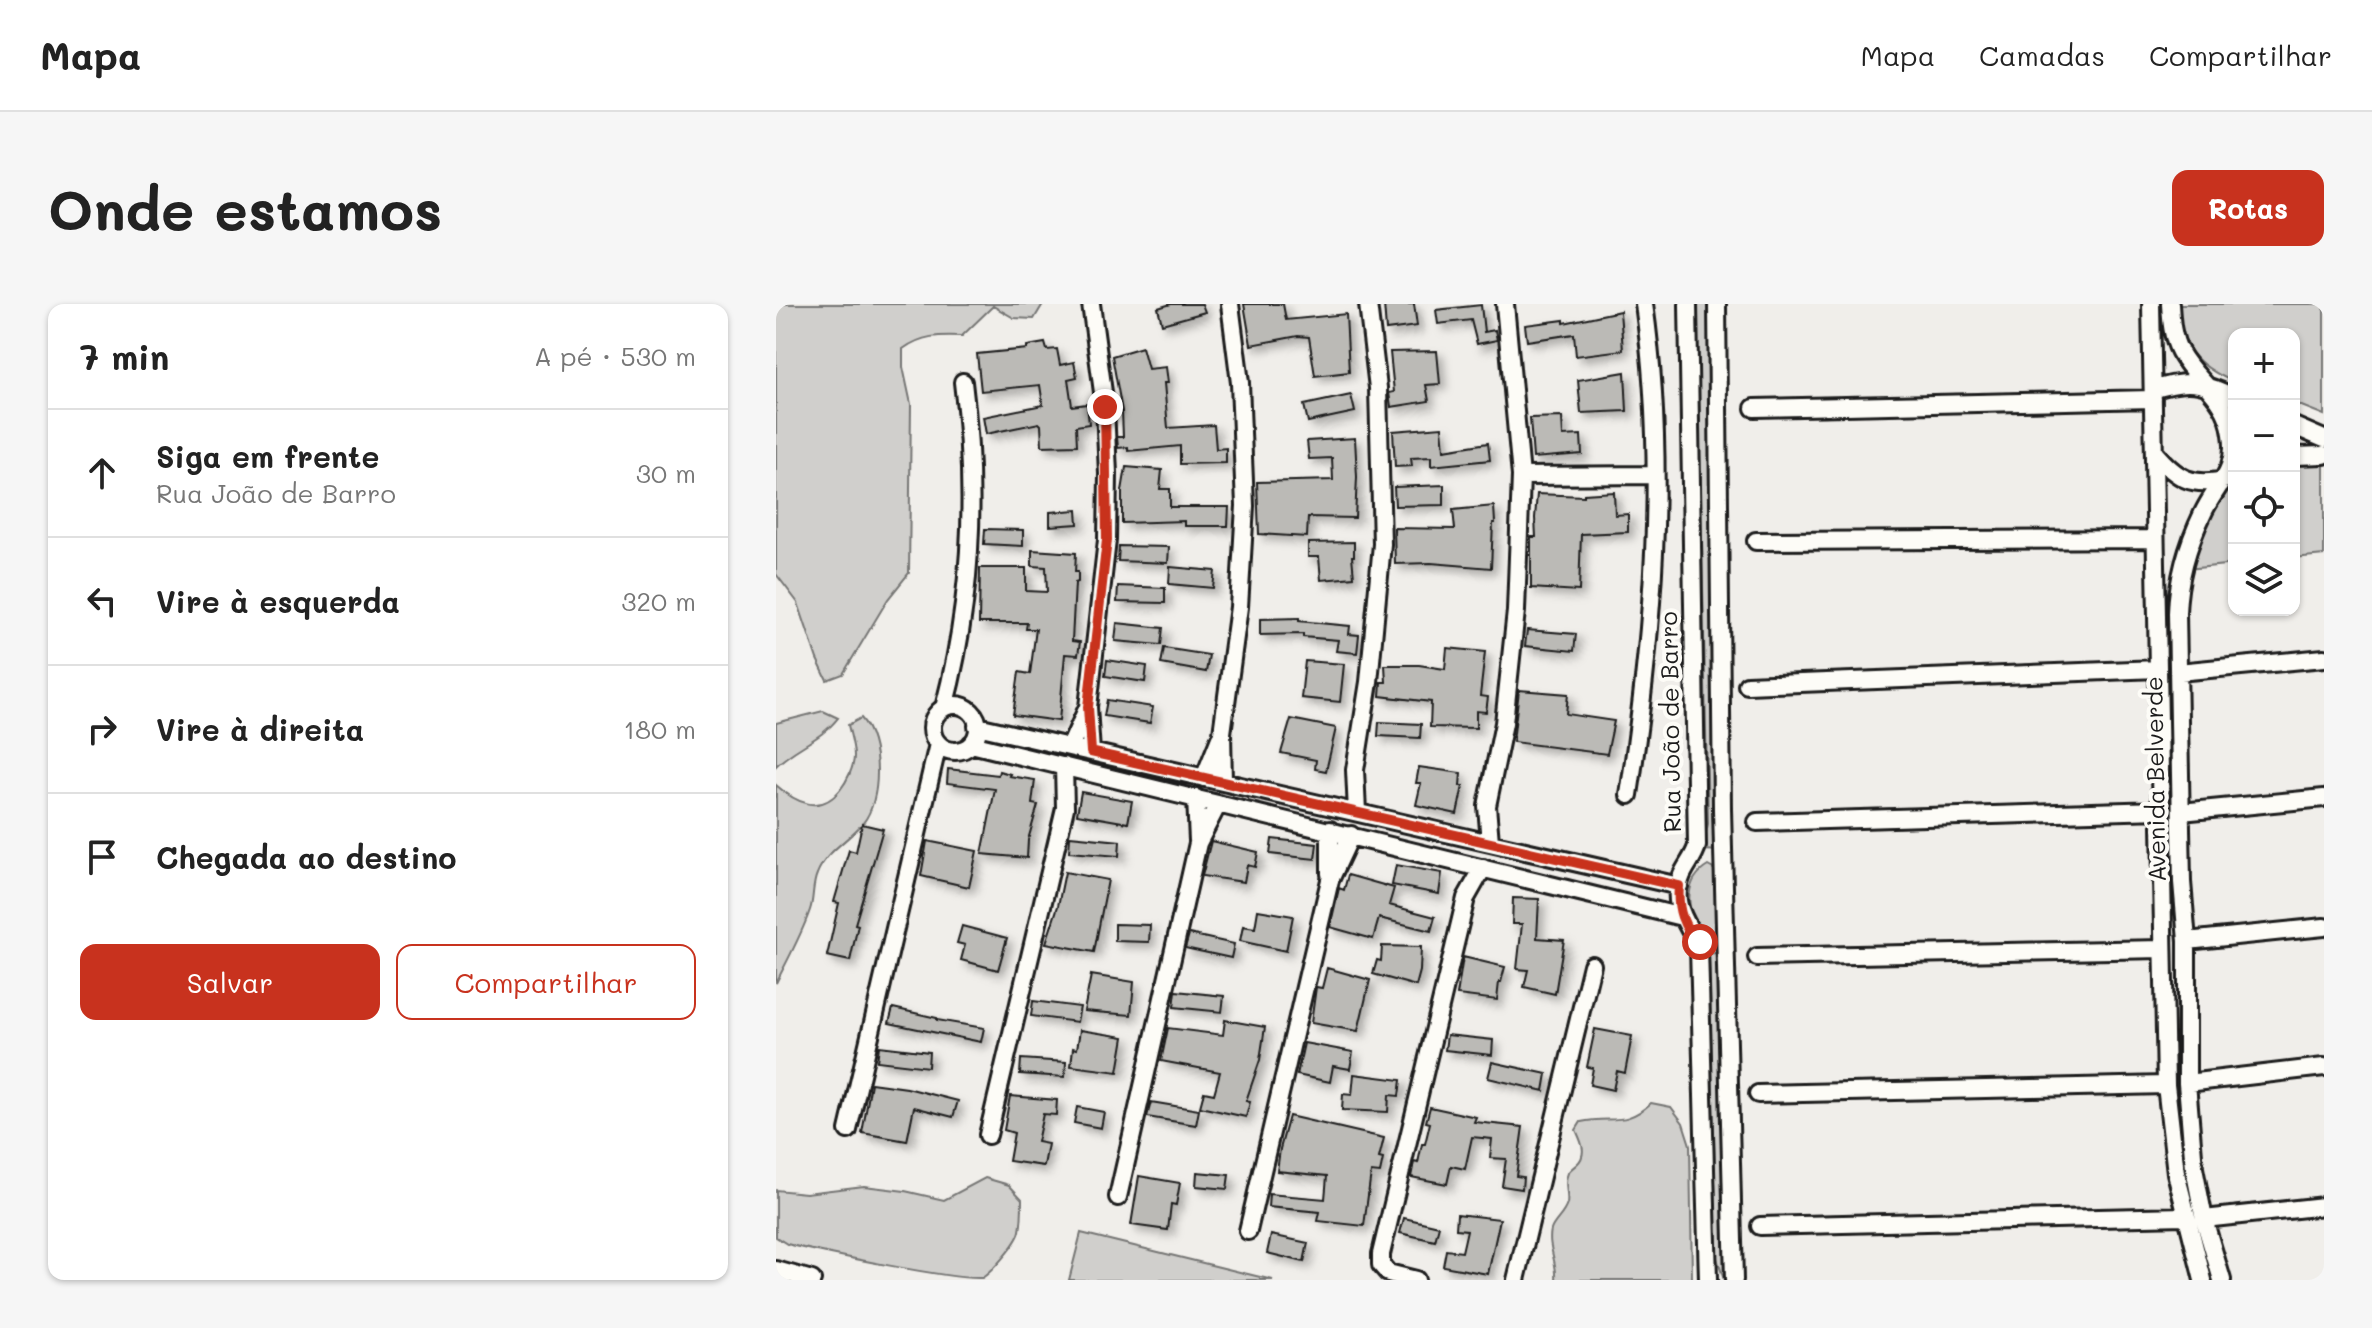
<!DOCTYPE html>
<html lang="pt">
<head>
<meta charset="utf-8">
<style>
	:root { --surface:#fff; --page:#f6f6f6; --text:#222; --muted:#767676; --line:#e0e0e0; --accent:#c8321e }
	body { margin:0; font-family:Mali,sans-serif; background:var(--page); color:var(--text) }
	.controls { position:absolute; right:24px; top:24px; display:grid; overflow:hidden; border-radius:16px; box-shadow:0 2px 6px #0004 }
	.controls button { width:72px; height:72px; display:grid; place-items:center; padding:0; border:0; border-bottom:2px solid var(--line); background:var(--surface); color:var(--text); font:40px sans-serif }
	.stop { position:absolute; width:24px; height:24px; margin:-18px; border:6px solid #c8321e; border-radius:50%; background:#fff }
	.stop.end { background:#c8321e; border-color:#fff; box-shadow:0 2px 8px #0008 }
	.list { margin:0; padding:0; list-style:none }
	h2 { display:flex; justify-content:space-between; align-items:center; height:104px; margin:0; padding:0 32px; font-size:34px }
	h2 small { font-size:26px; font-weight:400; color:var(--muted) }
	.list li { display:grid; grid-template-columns:52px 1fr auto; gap:24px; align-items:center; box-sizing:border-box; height:128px; padding:0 32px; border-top:2px solid var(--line) }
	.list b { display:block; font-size:30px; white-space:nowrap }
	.list p { margin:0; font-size:26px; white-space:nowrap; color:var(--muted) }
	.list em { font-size:26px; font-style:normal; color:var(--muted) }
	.actions { display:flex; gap:16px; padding:24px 32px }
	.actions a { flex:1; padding:18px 0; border:2px solid var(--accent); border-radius:16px; text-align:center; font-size:28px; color:var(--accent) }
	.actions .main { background:var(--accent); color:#fff }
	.icon { flex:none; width:44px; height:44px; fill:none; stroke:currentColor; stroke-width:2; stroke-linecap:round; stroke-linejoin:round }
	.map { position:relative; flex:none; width:1548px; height:976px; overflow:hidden; border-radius:16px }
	header { display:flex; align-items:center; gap:48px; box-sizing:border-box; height:112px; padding:0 40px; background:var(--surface); border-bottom:2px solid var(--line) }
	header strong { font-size:38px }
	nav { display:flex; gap:44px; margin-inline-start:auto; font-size:28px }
	.intro { display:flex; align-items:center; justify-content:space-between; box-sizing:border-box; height:192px; padding:0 48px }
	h1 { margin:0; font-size:56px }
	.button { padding:20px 36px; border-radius:16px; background:var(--accent); color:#fff; font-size:28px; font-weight:700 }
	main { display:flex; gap:48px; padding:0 48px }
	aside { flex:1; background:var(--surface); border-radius:16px; box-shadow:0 2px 6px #0004 }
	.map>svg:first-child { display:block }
	.green { fill:#d0cfcc; stroke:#767674; stroke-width:2 }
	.building { fill:#bbbab6; stroke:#1c1c1c; stroke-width:2; filter:url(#shadow) }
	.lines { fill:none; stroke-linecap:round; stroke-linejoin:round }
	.minor-casing { stroke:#1c1c1c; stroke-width:22 }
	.minor { stroke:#fdfcf7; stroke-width:16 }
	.route { stroke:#c8321e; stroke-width:10 }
	.labels { text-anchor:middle; stroke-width:8; stroke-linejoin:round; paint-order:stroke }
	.street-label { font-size:24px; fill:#1c1c1c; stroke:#fdfcf7 }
</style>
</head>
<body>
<header>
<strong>Mapa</strong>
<nav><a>Mapa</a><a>Camadas</a><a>Compartilhar</a></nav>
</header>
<div class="intro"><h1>Onde estamos</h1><a class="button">Rotas</a></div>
<main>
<aside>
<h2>7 min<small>A pé · 530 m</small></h2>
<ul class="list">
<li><svg class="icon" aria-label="ahead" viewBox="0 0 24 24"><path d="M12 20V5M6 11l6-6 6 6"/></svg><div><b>Siga em frente</b><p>Rua João de Barro</p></div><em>30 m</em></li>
<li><svg class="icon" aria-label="left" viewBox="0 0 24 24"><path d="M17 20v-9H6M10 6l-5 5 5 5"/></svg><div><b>Vire à esquerda</b></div><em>320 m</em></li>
<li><svg class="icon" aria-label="right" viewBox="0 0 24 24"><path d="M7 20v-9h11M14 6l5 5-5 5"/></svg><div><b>Vire à direita</b></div><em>180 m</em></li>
<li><svg class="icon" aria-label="arrive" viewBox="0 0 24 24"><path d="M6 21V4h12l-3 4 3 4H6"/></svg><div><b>Chegada ao destino</b></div></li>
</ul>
<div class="actions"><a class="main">Salvar</a><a>Compartilhar</a></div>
</aside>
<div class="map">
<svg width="1548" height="976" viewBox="0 0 1548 976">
	<defs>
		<filter id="shadow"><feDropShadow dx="5.5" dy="5.5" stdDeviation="4" flood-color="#0004"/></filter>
	</defs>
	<rect width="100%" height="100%" fill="#f0eeea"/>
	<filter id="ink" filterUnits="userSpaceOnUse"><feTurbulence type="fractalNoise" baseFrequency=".0125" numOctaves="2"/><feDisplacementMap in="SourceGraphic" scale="16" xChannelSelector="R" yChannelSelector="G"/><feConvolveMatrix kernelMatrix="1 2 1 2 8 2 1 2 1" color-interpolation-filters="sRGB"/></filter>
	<g filter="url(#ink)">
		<path class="green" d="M0 0H267L258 15 238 14 217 2 186 32C163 31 146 31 127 45V63L135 100 133 269 112 295 67 370 51 376 41 355 22 299 0 270Z
			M921 0H936L946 547 926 546 932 520Z
			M1402 0H1548V111L1518 99V30H1458V78C1419 61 1405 44 1402 0Z
			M1548 151V251L1518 254V158Z
			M1458 181V260L1411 265 1446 186Z
			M47 407 62 414C45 436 19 443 0 462V419Z
			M85 414C106 437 106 496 87 519 72 537 50 547 41 570 36 581 38 595 34 606 25 632 12 655 0 679V481C20 499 44 511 64 486 71 477 78 463 78 452 78 442 74 430 72 421Z
			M932 562 939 566 940 572 942 628 936 633 922 626C910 604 908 576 932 562Z
			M945 648 954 976H948L941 954 933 650Z
			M875 799 895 803 907 819 914 841 916 976H780C782 959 771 943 775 926 778 917 788 911 791 900 793 890 787 879 792 869 792 867 800 861 801 860 812 850 805 837 800 826L805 818C836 811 848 824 875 799Z
			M209 874 233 881 246 895C246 906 246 917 244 927 242 938 216 968 206 974 177 976 47 949 11 940L0 933V886L30 889 88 882 129 887 168 896Z
			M305 929 480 972 497 976H293Z"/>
		<path class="building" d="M395 0H426L429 8 386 20 382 4Z
			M468 0H507L510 16 570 10 573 68 539 72 533 33 522 32 475 41Z
			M608 0H638L641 22 610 26Z
			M705 1 708 28 719 26 721 36 701 40 695 16 662 20 660 6Z
			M844 7 847 46 800 52 798 30 751 37 749 21 788 16V19Z
			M269 39 271 46 281 45 284 61 298 58 301 73 292 75 296 102 311 100 313 120 300 122 301 141 266 142 265 121 263 119 210 130 207 113 267 101 264 81 205 87 201 50 251 45V42Z
			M366 43 372 65 390 63 392 79H388L392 124 438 121 440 145 450 144V159L404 160V142L352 147V143L342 144 341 133H347L346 107 336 52Z
			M661 47 664 80 650 81 653 97 615 103 613 89 618 88 614 48Z
			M849 68 851 107 805 109 802 76Z
			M575 91 579 108 532 118 528 101Z
			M786 113 787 132 805 131 806 150 757 154 754 114Z
			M666 123 668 146 712 139 714 156 655 162V153L635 154 636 162 619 163 617 127Z
			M579 134 581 173 579 214 532 213 531 233 483 230 481 178 557 176 556 154 533 155 531 137Z
			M350 163 386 166 384 185H394V203H453L452 222H408V217L346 219V187Z
			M668 181V201L619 202 618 183Z
			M838 188 839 211 852 210V228L805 230 803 287 755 284V233H760L759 214 761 190 808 192V190Z
			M718 202 719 219H717L715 264 655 259 619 260 618 224 679 225 677 206Z
			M301 206 302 220 274 222V208Z
			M209 225 247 226V242L208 240Z
			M578 238V252H576L578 273 545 276 543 253H532V239Z
			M343 242 393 243 392 259 342 257Z
			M256 246 300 249 299 268H302V278L299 279 296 337 304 338 302 351 289 350 283 417 237 411 243 368 254 370 260 325H250L251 319H203L204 264H250V287L271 288 270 263 256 262Z
			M394 263 439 267 437 284 393 280Z
			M342 282 389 284V299L341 298Z
			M523 314V317L574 322 573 330 583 331 581 349 560 347 562 336 527 333V330L484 331V315Z
			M341 319 387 324 385 341 339 337Z
			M751 326 800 330 798 347 749 342Z
			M388 344 433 351 430 368 385 360Z
			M671 344 709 348 704 392 712 393 710 408 700 407V424L654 423 655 398 604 392 605 378H610L609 361H643L669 365Z
			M331 356 371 362 369 378 329 372Z
			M529 357 568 360 564 398 525 394Z
			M743 386 792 390 790 410 838 417 831 450 737 438Z
			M331 396 377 403 374 419 328 412Z
			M515 415 560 424 550 467 539 465 540 456 505 449Z
			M603 418 645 420 644 434 602 432Z
			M643 463 685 469 684 482H687L681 510 640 501 645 479H640Z
			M172 465 222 471 223 467 234 470 233 472 259 476 256 500 262 501 252 536 251 554 206 550 219 485 171 479Z
			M305 488 356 497 352 519 301 510Z
			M86 520 107 525 79 620 82 621 74 657 51 652 63 599 58 598 73 546 80 548Z
			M294 532 344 537 343 552 293 548Z
			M496 535 541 540 539 555 494 550Z
			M151 537 201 547 193 583 145 572Z
			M435 537 482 548 479 563 471 561 468 578 426 572Z
			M620 561 666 569 663 590 616 581Z
			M289 568 332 576 318 648 270 639 282 602Z
			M572 571 618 584 613 601 659 613 655 627 603 614 597 635 554 623 563 584 568 586Z
			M737 594 763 595 761 634 788 636 779 690 748 683 752 666 741 665 746 620H736Z
			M482 606 517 612 510 647 464 637 467 622 479 624Z
			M339 620 374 621 373 638 339 637Z
			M186 622 231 634 222 666 185 656 189 641 181 639Z
			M413 630 458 640 455 654 409 644Z
			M606 642 645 643 644 667 640 682 597 670 601 656 605 657Z
			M687 653 729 663 725 678H723L721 696 681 691Z
			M551 664 594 676 582 727 535 719 540 683 546 684Z
			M315 671 358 678 355 711 308 707Z
			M400 687 448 692 446 708 398 703Z
			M257 697 304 703 301 718 255 712Z
			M117 704 161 714V716L208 724 205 738 113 719Z
			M449 716 489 723 484 756 470 797 474 798 470 813 424 803 428 788 438 790 444 768 385 757 392 724 447 731Z
			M819 725 856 732 849 769 841 767 837 786 814 781 817 764 811 763Z
			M304 726 348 733 342 768 295 762 297 744 301 745Z
			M671 731 717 736 716 751 669 746Z
			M528 739 577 748 574 765 557 762 554 778 521 771Z
			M103 742 153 748 152 763 101 757Z
			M245 755 290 758 289 773 244 770Z
			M716 758 771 770 768 787 712 774Z
			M578 770 625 776 623 792 613 791 612 808 566 806 567 790 576 791Z
			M95 779 131 784 182 797 177 813 138 803 131 837 86 829Z
			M234 792 281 796 280 811 267 810 261 838 272 840 268 862 233 857 238 829 228 826Z
			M375 798 423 806 420 821 371 813Z
			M301 803 328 808 325 824 298 819Z
			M654 803 700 813 698 818 747 823 740 872 747 873 746 885 726 882 730 855 714 854 716 835 696 833 689 865 675 862 671 880 635 873 638 858 642 859 646 840H649L654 819 650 818Z
			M513 812 608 834 603 854 607 855 604 869 595 868 588 922 542 917 544 908 492 903 493 890 549 895 551 872 501 867 504 845Z
			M421 868 453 871 451 885 420 882Z
			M363 872 404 879 400 901 395 900 392 926 355 921Z
			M681 910 724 915 712 970 667 962 670 946 686 948 691 926 680 925Z
			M628 914 663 922 659 937 624 929Z
			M495 931 532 939 528 958 491 949Z"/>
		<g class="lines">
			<defs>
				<path id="minor" d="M912 0 921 542C918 553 911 560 906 571 893 602 912 618 923 644L932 976
					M941 0 946 505 958 976
					M1375 0 1390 781 1400 869 1427 976
					M1394 0C1395 16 1396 33 1404 48 1421 79 1451 92 1456 130 1462 168 1441 179 1427 209 1412 240 1402 274 1401 309L1406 578 1411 637V779L1418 864 1428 915 1446 976
					M1377 86C1412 74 1425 78 1458 93
					M978 104 1377 95
					M1518 122 1548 135
					M1378 148C1401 175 1416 184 1452 175
					M1518 152 1548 151
					M745 172 879 171
					M980 237 1379 235
					M1402 368 1548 354
					M971 381 1382 365
					M156 424a23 23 0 1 1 46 0a23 23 0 1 1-46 0Z
					M168 404C196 297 201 188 187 78
					M201 422 903 582
					M195 440 906 613
					M294 443 311 405
					M315 448 312 403 331 236 332 170 329 103 315 0
					M428 474 444 434
					M447 478 446 429 463 303 469 202 464 79 454 0
					M853 491C877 330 891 163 868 0
					M420 494 422 537
					M581 508 579 466 593 378 606 240 602 84 592 0
					M1405 508 1548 494
					M981 518 1385 506
					M714 538 711 502 728 419 740 307 745 172 729 0
					M554 570V526
					M1411 637 1548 623
					M981 653 1387 645
					M1411 779 1548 763
					M982 790 1390 781
					M72 826 162 440
					M212 831 289 504 288 462
					M342 893 422 539 442 500
					M1428 915 1548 902
					M984 922 1409 912
					M472 927 554 576 575 531
					M0 966 36 976
					M640 976 612 969 605 961V950L690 594 707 564
					M740 976 816 661"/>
			</defs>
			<use href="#minor" class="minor-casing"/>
			<use href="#minor" class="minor"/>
		</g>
	</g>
	<g class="lines" filter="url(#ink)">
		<path class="route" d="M329 103 331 236 312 403 315 448 903 582C901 603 906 625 924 638"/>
	</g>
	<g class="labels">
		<g class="street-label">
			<text transform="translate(895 418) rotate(-91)" y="8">Rua João de Barro</text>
			<text transform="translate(1380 475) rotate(-91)" y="8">Avenida Belverde</text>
		</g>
	</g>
</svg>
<div class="controls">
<button>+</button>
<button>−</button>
<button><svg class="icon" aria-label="locate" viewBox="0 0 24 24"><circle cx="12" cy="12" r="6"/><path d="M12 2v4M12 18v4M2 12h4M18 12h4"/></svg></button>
<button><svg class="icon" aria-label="layers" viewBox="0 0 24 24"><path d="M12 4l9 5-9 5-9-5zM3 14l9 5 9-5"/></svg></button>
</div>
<div class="stop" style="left:924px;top:638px"></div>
<div class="stop end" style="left:329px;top:103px"></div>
</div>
</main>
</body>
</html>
